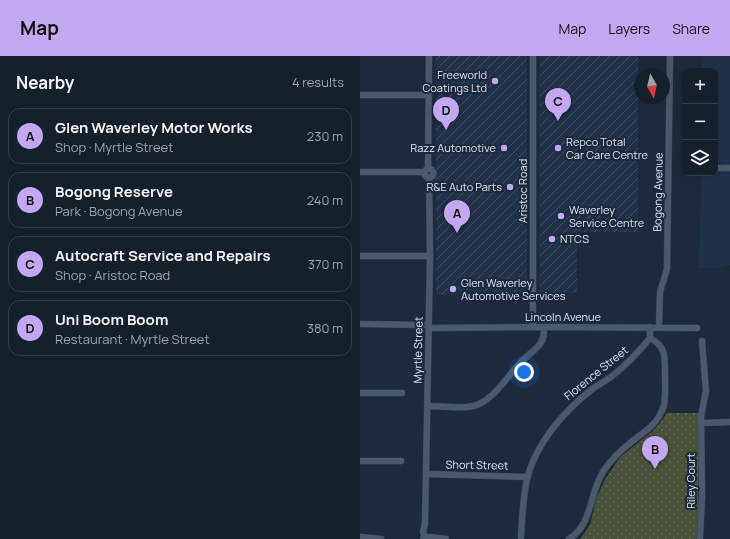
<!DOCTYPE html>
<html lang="en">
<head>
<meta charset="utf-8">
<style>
	:root { --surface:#15202d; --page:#222d39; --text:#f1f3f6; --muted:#9da3aa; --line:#343e49; --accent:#c4a7f1 }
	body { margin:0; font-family:Manrope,sans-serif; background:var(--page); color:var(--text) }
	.controls { position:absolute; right:12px; top:12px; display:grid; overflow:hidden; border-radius:8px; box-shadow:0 4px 16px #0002 }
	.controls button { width:36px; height:36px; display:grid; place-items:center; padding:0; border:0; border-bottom:1px solid var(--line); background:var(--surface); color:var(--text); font:20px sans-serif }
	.compass { position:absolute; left:274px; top:12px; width:36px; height:36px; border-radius:50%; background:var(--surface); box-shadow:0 4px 16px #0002; rotate:172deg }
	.you { position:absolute; left:164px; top:316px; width:14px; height:14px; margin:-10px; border:3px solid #fff; border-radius:50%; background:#1a73e8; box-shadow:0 0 0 6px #1a73e833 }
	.badge { display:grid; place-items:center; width:26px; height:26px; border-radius:50%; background:var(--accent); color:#111; font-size:13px; font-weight:700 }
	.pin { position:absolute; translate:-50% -33px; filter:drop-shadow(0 1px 2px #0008) }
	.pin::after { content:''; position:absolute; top:21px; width:14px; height:12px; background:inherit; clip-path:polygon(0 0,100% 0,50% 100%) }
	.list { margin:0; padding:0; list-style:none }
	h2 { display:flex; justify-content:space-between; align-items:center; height:52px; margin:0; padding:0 16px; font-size:17px }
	h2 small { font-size:13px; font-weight:400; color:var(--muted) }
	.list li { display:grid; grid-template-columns:26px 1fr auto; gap:12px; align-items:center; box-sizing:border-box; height:56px; margin:0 8px 8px; padding:0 8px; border:1px solid var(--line); border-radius:12px }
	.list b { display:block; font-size:15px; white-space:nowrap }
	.list p { margin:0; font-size:13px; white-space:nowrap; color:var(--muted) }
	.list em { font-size:13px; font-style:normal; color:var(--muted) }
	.icon { flex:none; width:22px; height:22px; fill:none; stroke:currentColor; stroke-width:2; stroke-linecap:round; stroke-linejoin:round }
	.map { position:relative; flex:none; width:370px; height:483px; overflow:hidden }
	header { display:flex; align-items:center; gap:24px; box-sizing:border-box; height:56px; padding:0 20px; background:var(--accent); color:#111 }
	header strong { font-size:19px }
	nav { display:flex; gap:22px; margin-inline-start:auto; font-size:14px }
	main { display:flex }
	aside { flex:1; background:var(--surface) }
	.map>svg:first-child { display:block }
	.built { fill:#1f3149 }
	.industrial { fill:url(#industrial-furrows) }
	.grass { fill:url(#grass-dots) }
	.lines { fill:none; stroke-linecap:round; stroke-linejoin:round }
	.minor-casing { stroke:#394454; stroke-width:7 }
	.minor { stroke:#4a596e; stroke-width:6 }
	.poi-dot { fill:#c4a7f1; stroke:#1c2a3c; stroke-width:1.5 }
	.labels { text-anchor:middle; stroke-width:4; stroke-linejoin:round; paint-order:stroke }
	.poi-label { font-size:11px; fill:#dae3f0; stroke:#1c2a3c; text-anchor:start }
	.street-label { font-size:11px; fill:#dae3f0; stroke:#1c2a3c }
</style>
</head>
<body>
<header>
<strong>Map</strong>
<nav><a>Map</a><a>Layers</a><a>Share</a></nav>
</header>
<main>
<aside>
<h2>Nearby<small>4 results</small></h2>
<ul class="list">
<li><span class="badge">A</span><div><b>Glen Waverley Motor Works</b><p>Shop · Myrtle Street</p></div><em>230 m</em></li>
<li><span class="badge">B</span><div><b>Bogong Reserve</b><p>Park · Bogong Avenue</p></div><em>240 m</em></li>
<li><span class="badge">C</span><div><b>Autocraft Service and Repairs</b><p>Shop · Aristoc Road</p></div><em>370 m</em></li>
<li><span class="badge">D</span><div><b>Uni Boom Boom</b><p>Restaurant · Myrtle Street</p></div><em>380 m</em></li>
</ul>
</aside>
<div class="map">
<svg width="370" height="483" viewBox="0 0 370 483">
	<defs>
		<pattern id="industrial-furrows" width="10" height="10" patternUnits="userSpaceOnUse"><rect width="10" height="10" fill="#1f3149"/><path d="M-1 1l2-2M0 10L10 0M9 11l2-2" fill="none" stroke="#3f4f64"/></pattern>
		<pattern id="grass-dots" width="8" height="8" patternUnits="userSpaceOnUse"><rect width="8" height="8" fill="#485239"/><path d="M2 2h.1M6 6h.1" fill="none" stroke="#626b56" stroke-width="1.8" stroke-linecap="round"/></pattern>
	</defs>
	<rect width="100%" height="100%" fill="#1c2a3c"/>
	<path class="built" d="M342 0H370V209L367 210 363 212H339L341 117H355V15H342Z"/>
	<path class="industrial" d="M76 0H167V237L76 239Z
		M180 0H278V176H217V237H180Z"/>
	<path class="grass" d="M307 357H338V483H220L230 469 236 444 244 425 260 401 293 375 300 367Z"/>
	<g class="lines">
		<defs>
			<path id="minor" d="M0 39H69
				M68 112 69 0
				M355 112H370
				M64.5 117a4.5 4.5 0 1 1 9 0a4.5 4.5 0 1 1-9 0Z
				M0 116H64
				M0 200H70
				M0 268 69 269
				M173 271V0
				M299 271 300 236 307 213 310 0
				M69 272 184 271 337 272
				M0 337H42
				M68 350C83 350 106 354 119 348 136 341 150 316 164 303 169 298 176 294 180 288 184 283 184 277 184 271
				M341 367 370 366
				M0 405H41
				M66 418 168 421
				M0 481 21 483
				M161 481C162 461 163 442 167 423 175 389 204 355 230 335 237 329 244 326 251 321 266 309 278 297 290 282
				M63 483 70 481 86 483
				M66 483 63 476 65 467 66 418 70 200 69 121
				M209 483C233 468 229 438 243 416 250 405 260 395 270 387 285 375 298 369 304 349 306 339 305 326 305 315 305 299 305 290 290 282V271
				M340 483 342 440 341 360 346 335 342 285"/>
		</defs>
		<use href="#minor" class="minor-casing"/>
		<use href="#minor" class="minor"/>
	</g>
	<g class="poi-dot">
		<circle cx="135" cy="25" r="4"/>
		<circle cx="144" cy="92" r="4"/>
		<circle cx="198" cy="92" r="4"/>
		<circle cx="150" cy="131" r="4"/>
		<circle cx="201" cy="160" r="4"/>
		<circle cx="192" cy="183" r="4"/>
		<circle cx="93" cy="233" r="4"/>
	</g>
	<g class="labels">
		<g class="poi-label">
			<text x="127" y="23" text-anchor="end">Freeworld<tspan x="127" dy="13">Coatings Ltd</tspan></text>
			<text x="206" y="90">Repco Total<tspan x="206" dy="13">Car Care Centre</tspan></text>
			<text x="136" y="96" text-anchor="end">Razz Automotive</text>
			<text x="142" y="135" text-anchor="end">R&amp;E Auto Parts</text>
			<text x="209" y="158">Waverley<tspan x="209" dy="13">Service Centre</tspan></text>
			<text x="200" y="187">NTCS</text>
			<text x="101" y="231">Glen Waverley<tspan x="101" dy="13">Automotive Services</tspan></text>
		</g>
		<g class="street-label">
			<text transform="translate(163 135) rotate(-90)" y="4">Aristoc Road</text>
			<text transform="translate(298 136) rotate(-89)" y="4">Bogong Avenue</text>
			<text x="203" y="265">Lincoln Avenue</text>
			<text transform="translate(58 294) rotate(-89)" y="4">Myrtle Street</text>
			<text transform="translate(236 317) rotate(-39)" y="4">Florence Street</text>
			<text transform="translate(117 409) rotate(1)" y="4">Short Street</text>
			<text transform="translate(331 425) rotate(-90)" y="4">Riley Court</text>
		</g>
	</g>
</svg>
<div class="controls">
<button>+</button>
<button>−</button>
<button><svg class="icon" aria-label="layers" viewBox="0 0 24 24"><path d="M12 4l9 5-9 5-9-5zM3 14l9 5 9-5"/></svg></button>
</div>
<svg class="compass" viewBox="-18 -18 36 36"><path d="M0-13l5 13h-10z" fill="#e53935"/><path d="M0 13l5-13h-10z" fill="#9da3aa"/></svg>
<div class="you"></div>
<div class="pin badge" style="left:97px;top:177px">A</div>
<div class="pin badge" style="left:295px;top:413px">B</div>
<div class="pin badge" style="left:198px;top:65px">C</div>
<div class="pin badge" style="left:86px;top:74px">D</div>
</div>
</main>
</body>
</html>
